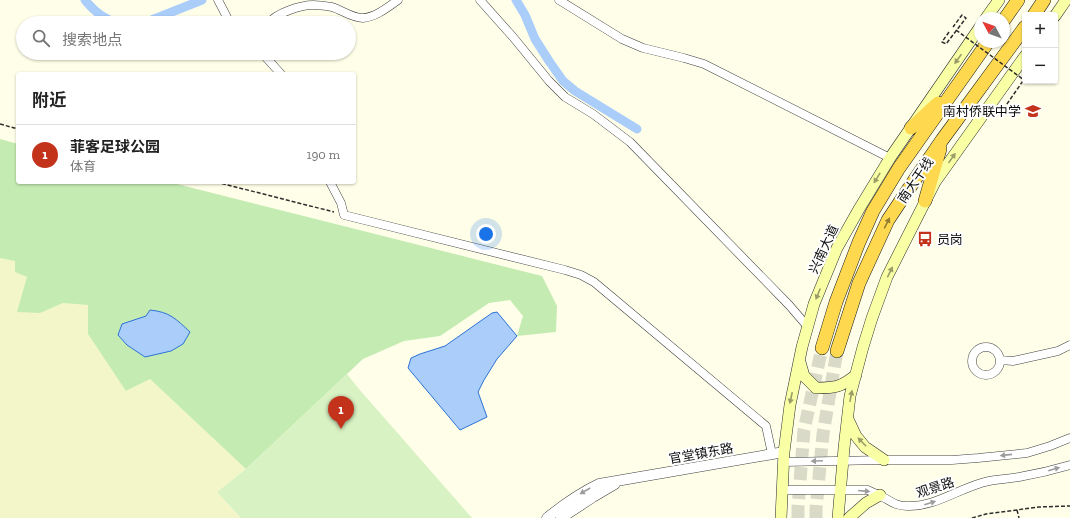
<!DOCTYPE html>
<html lang="zh">
<head>
<meta charset="utf-8">
<style>
	:root { --surface:#fff; --page:#f6f6f6; --text:#222; --muted:#767676; --line:#e0e0e0; --accent:#c3321b }
	body { margin:0; font-family:"Zilla Slab","Noto Sans SC",serif; background:var(--page); color:var(--text) }
	.controls { position:absolute; right:12px; top:12px; display:grid; overflow:hidden; border-radius:4px; box-shadow:0 1px 3px #0004 }
	.controls button { width:36px; height:36px; display:grid; place-items:center; padding:0; border:0; border-bottom:1px solid var(--line); background:var(--surface); color:var(--text); font:20px sans-serif }
	.compass { position:absolute; left:974px; top:12px; width:36px; height:36px; border-radius:50%; background:var(--surface); box-shadow:0 1px 3px #0004; rotate:311deg }
	.you { position:absolute; left:486px; top:234px; width:14px; height:14px; margin:-10px; border:3px solid #fff; border-radius:50%; background:#1a73e8; box-shadow:0 0 0 6px #1a73e833 }
	.badge { display:grid; place-items:center; width:26px; height:26px; border-radius:50%; background:var(--accent); color:#fff; font-size:13px; font-weight:700 }
	.pin { position:absolute; translate:-50% -33px; filter:drop-shadow(0 1px 2px #0008) }
	.pin::after { content:''; position:absolute; top:21px; width:14px; height:12px; background:inherit; clip-path:polygon(0 0,100% 0,50% 100%) }
	.list { margin:0; padding:0; list-style:none }
	h2 { display:flex; justify-content:space-between; align-items:center; height:52px; margin:0; padding:0 16px; font-size:17px }
	h2 small { font-size:13px; font-weight:400; color:var(--muted) }
	.list li { display:grid; grid-template-columns:26px 1fr auto; gap:12px; align-items:center; box-sizing:border-box; height:60px; padding:0 16px; border-top:1px solid var(--line) }
	.list b { display:block; font-size:15px; white-space:nowrap }
	.list p { margin:0; font-size:13px; white-space:nowrap; color:var(--muted) }
	.list em { font-size:13px; font-style:normal; color:var(--muted) }
	.icon { flex:none; width:22px; height:22px; fill:none; stroke:currentColor; stroke-width:2; stroke-linecap:round; stroke-linejoin:round }
	.map { position:relative; flex:none; width:1070px; height:518px; overflow:hidden }
	.search { position:absolute; background:var(--surface); box-shadow:0 1px 3px #0004; left:16px; top:16px; width:340px; height:44px; display:flex; align-items:center; gap:10px; box-sizing:border-box; padding:0 14px; border-radius:22px; color:var(--muted); font-size:15px }
	.panel { position:absolute; background:var(--surface); box-shadow:0 1px 3px #0004; left:16px; top:72px; width:340px; height:112px; border-radius:4px }
	.map>svg:first-child { display:block }
	.farmland { fill:#f2f6c8 }
	.green { fill:#c4ebb1 }
	.pitch { fill:#d9f2c3 }
	.water { fill:#aacdfa; stroke:#2d73d5 }
	.lines { fill:none; stroke-linecap:round; stroke-linejoin:round }
	.canal { stroke:#aacdfa; stroke-width:9 }
	.trunk-tunnel { stroke:#dadac8; stroke-width:13; stroke-dasharray:13 6; stroke-linecap:butt }
	.minor-casing { stroke:#3e3e3e; stroke-width:9 }
	.tertiary-casing { stroke:#3e3e3e; stroke-width:11 }
	.secondary-casing { stroke:#2d2d2d; stroke-width:12 }
	.trunk-casing { stroke:#1c1c1c; stroke-width:14 }
	.path { stroke:#2d2d2d; stroke-width:1.5; stroke-dasharray:4 2; stroke-linecap:butt }
	.minor { stroke:#fff; stroke-width:8 }
	.tertiary { stroke:#fff; stroke-width:10 }
	.secondary { stroke:#f8ffa4; stroke-width:11 }
	.trunk { stroke:#fed950; stroke-width:13 }
	.path-bridge { stroke:#2d2d2d; stroke-width:1.5; stroke-dasharray:4 2; stroke-linecap:butt }
	.oneway { fill:#999d67 }
	.oneway2 { fill:#917c31 }
	.oneway3 { fill:#9d9d9d }
	.labels { text-anchor:middle; stroke-width:4; stroke-linejoin:round; paint-order:stroke }
	.poi-label { font-size:13px; fill:#0b0b0b; stroke:#fff; text-anchor:end }
	.street-label { font-size:13px; fill:#0b0b0b; stroke:#fff }
</style>
</head>
<body>
<div class="map">
<svg width="1070" height="518" viewBox="0 0 1070 518">
	<rect width="100%" height="100%" fill="#ffffe9"/>
	<path class="farmland" d="M0 258 15 260 27 277 40 313 63 303 88 305V334L127 391 150 379 246 469 217 492 241 518H0Z"/>
	<path class="green" d="M0 139 18 144V182H169L542 276 557 306 556 332 517 336 523 316 510 300 489 303 440 336 404 341 363 359 246 469 150 379 126 391 88 334V305L63 303 40 313 17 312 27 277 15 272V261L0 258Z"/>
	<path class="pitch" d="M347 374 359 389 472 518H241L217 492 246 469Z"/>
	<path class="water" d="M150 310C170 312 176 319 190 332L183 344 171 351 145 357 127 345 118 335 122 324 146 316Z
		M497 312 517 336 497 359 484 380 478 392 487 417 460 430 408 368 411 358 420 354 445 346 492 313Z"/>
	<g class="lines">
		<path class="canal" d="M85 0C93 10 105 20 118 23
			M516 0 525 15 535 39 549 61 563 81 575 91 637 129
			M144 23 202 0"/>
		<path class="trunk-tunnel" d="M798 518V507L804 430 822 348
			M816 518V509L823 434 837 351"/>
		<defs>
			<path id="minor" d="M218 0 230 23
				M480 0 513 37 549 81 565 97 593 114 630 142 789 305 808 327
				M559 0 622 39 643 48 684 58 704 64 890 158
				M269 23C276 13 301 5 313 5 319 5 326 6 332 7 342 10 352 18 363 18 376 17 388 7 398 0
				M262 53 281 74
				M330 182 341 203 344 215 565 270 581 275 594 282 766 426 772 454
				M972 361a14 14 0 1 1 28 0a14 14 0 1 1-28 0Z
				M1000 360 1013 361 1058 351 1070 345
				M784 462 884 460H952L978 458 1027 453 1050 446 1070 438
				M783 490H868C871 492 875 493 879 495 890 500 894 506 907 506 937 507 960 487 989 481 999 479 1009 479 1019 477 1036 474 1053 470 1070 465"/>
			<path id="tertiary" d="M547 518C563 505 580 493 599 484L784 452
				M561 518 593 497 615 484"/>
			<path id="secondary" d="M1055 16 1066 0
				M986 18 999 0
				M800 362 804 376 816 388C836 388 841 387 856 375
				M848 419 856 436 865 447 884 460
				M781 518 784 452 790 405 802 347 814 304 837 248 859 209 890 158 980 27
				M838 518 844 448 850 396 863 347 872 318 887 277 935 182 1025 56
				M849 518 866 503 880 495"/>
			<path id="trunk" d="M1034 15 1044 0
				M1004 20 1018 0
				M911 128 938 103
				M925 201 940 149
				M822 348 836 302 859 242 873 211 899 168 988 42
				M837 351 859 283 888 220 916 178 942 140 1025 27"/>
		</defs>
		<use href="#minor" class="minor-casing"/>
		<use href="#tertiary" class="tertiary-casing"/>
		<use href="#secondary" class="secondary-casing"/>
		<use href="#trunk" class="trunk-casing"/>
		<path class="path" d="M949 32 942 42 946 44 966 18 962 15 953 27
			M1000 114 1025 78
			M0 124 18 129
			M216 182 334 212
			M1017 510 1019 518
			M972 518 986 514 1039 507 1070 506"/>
		<use href="#minor" class="minor"/>
		<use href="#tertiary" class="tertiary"/>
		<use href="#secondary" class="secondary"/>
		<use href="#trunk" class="trunk"/>
		<path class="path-bridge" d="M956 30 1024 80"/>
	</g>
	<defs><path id="oneway-solid" d="M-6-.8H1V-3.2L6.5 0L1 3.2V.8H-6Z"/></defs>
	<g class="oneway">
		<use href="#oneway-solid" transform="translate(958 59) rotate(125)"/>
		<use href="#oneway-solid" transform="translate(952 158) rotate(-55)"/>
		<use href="#oneway-solid" transform="translate(877 178) rotate(122)"/>
		<use href="#oneway-solid" transform="translate(890 272) rotate(-64)"/>
		<use href="#oneway-solid" transform="translate(818 294) rotate(112)"/>
		<use href="#oneway-solid" transform="translate(851 396) rotate(-79)"/>
		<use href="#oneway-solid" transform="translate(791 398) rotate(102)"/>
		<use href="#oneway-solid" transform="translate(862 442) rotate(-134)"/>
	</g>
	<use class="oneway2" href="#oneway-solid" transform="translate(887 223) rotate(-63)"/>
	<g class="oneway3">
		<use href="#oneway-solid" transform="translate(1006 455) rotate(174)"/>
		<use href="#oneway-solid" transform="translate(817 461) rotate(178)"/>
		<use href="#oneway-solid" transform="translate(1054 469) rotate(-16)"/>
		<use href="#oneway-solid" transform="translate(585 491) rotate(150)"/>
		<use href="#oneway-solid" transform="translate(864 491) rotate(5)"/>
		<use href="#oneway-solid" transform="translate(930 503) rotate(-17)"/>
	</g>
	<defs>
		<symbol id="school-bare" viewBox="-9 -9 18 18"><path d="M0-5L7-2L0 1L-7-2ZM-4 1L0 2.5L4 1V4Q0 6-4 4Z" fill="#c3321b" stroke="#fff" stroke-width="2.5" paint-order="stroke"/></symbol>
		<symbol id="bus-bare" viewBox="-9 -9 18 18"><path d="M-5-6H5V4H4V6H2V4H-2V6H-4V4H-5ZM-3.5-4V0h7V-4ZM-3.5 1.2v1.5H-2V1.2ZM2 1.2v1.5H3.5V1.2Z" fill="#c3321b" stroke="#fff" stroke-width="2.5" paint-order="stroke"/></symbol>
	</defs>
	<g fill-rule="evenodd">
		<use href="#school-bare" x="1022" y="100" width="22" height="22"/>
		<use href="#bus-bare" x="914" y="228" width="22" height="22"/>
	</g>
	<g class="labels">
		<g class="poi-label">
			<text x="1021" y="116">南村侨联中学</text>
			<text x="937" y="244" text-anchor="start">员岗</text>
		</g>
		<g class="street-label">
			<text transform="translate(915 180) rotate(-56)" y="5">南大干线</text>
			<text transform="translate(823 249) rotate(-65)" y="5">兴南大道</text>
			<text transform="translate(701 453) rotate(-10)" y="5">官堂镇东路</text>
			<text transform="translate(935 487) rotate(-18)" y="5">观景路</text>
		</g>
	</g>
</svg>
<div class="controls">
<button>+</button>
<button>−</button>
</div>
<svg class="compass" viewBox="-18 -18 36 36"><path d="M0-13l5 13h-10z" fill="#e53935"/><path d="M0 13l5-13h-10z" fill="#767676"/></svg>
<div class="you"></div>
<div class="pin badge" style="left:341px;top:429px">1</div>
<div class="search"><svg class="icon" aria-label="search" viewBox="0 0 24 24"><circle cx="10" cy="10" r="6"/><path d="M15 15l6 6"/></svg>搜索地点</div>
<section class="panel">
<h2>附近<small></small></h2>
<ul class="list">
<li><span class="badge">1</span><div><b>菲客足球公园</b><p>体育</p></div><em>190 m</em></li>
</ul>
</section>
</div>
</body>
</html>
